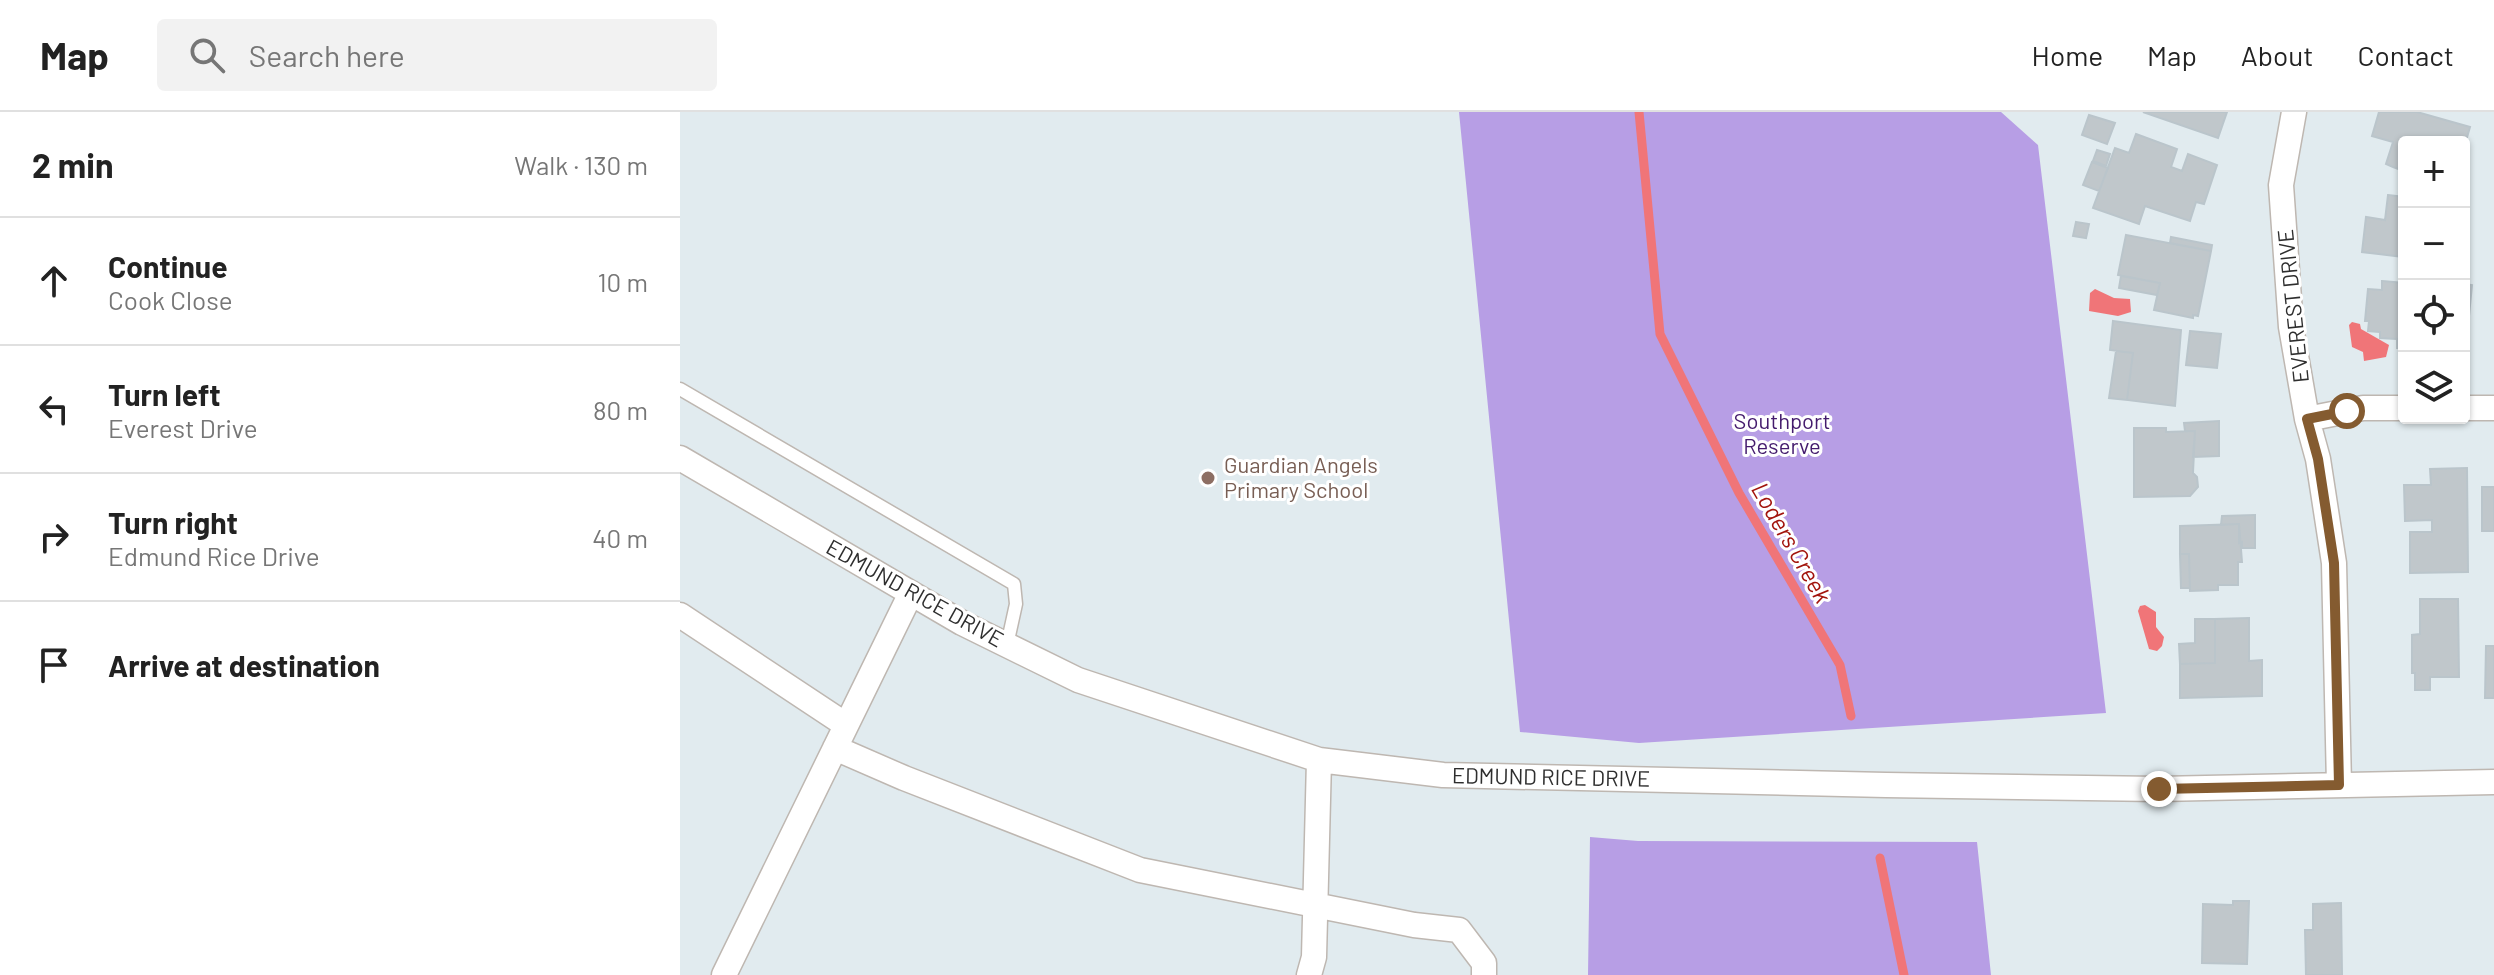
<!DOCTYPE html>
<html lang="en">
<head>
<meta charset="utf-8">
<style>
	:root { --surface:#fff; --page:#f2f2f2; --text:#222; --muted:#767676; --line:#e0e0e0 }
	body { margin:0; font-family:Barlow,sans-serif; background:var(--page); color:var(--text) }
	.controls { position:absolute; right:24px; top:24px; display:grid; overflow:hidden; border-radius:8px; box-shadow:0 2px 6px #0004 }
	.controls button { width:72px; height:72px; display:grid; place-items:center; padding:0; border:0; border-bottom:2px solid var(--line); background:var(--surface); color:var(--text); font:40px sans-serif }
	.stop { position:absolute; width:24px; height:24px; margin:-18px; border:6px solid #845b30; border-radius:50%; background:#fff }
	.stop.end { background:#845b30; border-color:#fff; box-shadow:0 2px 8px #0008 }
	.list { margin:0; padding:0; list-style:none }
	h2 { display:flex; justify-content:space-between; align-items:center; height:104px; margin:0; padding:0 32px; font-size:34px }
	h2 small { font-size:26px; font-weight:400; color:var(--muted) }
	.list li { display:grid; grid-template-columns:52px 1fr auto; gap:24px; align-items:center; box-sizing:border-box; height:128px; padding:0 32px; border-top:2px solid var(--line) }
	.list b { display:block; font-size:30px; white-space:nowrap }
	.list p { margin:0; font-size:26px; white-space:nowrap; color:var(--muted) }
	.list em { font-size:26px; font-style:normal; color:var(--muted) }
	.icon { flex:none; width:44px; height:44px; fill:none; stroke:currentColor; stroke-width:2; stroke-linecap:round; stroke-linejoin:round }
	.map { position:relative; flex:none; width:1814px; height:863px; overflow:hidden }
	header { display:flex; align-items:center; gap:48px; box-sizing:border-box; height:112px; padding:0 40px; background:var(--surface); border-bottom:2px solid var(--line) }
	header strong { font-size:38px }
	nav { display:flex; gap:44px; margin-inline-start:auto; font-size:28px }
	.search { width:560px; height:72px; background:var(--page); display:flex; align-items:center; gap:20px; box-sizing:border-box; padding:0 28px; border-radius:8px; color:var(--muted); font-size:30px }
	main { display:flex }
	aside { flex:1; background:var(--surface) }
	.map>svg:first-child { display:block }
	.green { fill:#b79ee5 }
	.water { fill:#f07578 }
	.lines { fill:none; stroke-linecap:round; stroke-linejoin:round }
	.stream { stroke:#f07578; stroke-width:9 }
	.building { fill:#c0c7cb; stroke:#bac5cb; stroke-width:2 }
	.service-casing { stroke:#beb7b1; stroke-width:15 }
	.minor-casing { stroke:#beb7b1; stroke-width:27 }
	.service { stroke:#fff; stroke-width:12 }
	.minor { stroke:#fff; stroke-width:24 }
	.route { stroke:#845b30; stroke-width:10 }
	.education-dot { fill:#8d6e63; stroke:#fff; stroke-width:3 }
	.labels { text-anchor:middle; stroke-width:6; stroke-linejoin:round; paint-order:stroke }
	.street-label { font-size:22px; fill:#2e2e2e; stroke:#fff }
	.park-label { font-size:22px; fill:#441b6d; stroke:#fff }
	.education-label { font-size:22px; fill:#785e54; stroke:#fff; text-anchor:start }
	.water-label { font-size:24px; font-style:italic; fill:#a2140d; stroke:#fff }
</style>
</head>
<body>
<header>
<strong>Map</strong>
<div class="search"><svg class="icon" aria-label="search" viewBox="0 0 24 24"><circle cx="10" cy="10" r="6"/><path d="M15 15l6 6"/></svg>Search here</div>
<nav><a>Home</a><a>Map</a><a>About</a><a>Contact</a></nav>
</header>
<main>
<aside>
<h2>2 min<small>Walk · 130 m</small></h2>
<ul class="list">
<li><svg class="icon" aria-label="ahead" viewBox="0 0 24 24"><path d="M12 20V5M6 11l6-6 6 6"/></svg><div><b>Continue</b><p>Cook Close</p></div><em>10 m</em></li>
<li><svg class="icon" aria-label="left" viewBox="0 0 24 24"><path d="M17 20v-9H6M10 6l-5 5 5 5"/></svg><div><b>Turn left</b><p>Everest Drive</p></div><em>80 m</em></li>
<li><svg class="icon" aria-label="right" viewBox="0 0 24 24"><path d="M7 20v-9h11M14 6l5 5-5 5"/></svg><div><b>Turn right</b><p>Edmund Rice Drive</p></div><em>40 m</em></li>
<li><svg class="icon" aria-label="arrive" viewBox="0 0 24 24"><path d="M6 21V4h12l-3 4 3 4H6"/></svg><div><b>Arrive at destination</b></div></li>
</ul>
</aside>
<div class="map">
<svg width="1814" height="863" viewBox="0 0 1814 863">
	<rect width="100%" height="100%" fill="#e1ebef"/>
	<path class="green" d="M779 0H1321L1358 33 1426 601 959 631 840 620Z
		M910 725 958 729 1297 730 1311 863H908Z"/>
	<path class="water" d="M1415 177 1434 186 1450 187 1451 200 1438 204 1409 199 1410 181Z
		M1672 210 1680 212 1681 217 1709 233 1706 245 1684 249 1683 240 1672 235 1669 213Z
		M1465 493 1476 500V515L1484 525 1482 534 1477 539 1469 537 1458 499 1460 494Z"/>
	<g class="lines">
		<path class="stream" d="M959 0 980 222 1059 381 1160 553 1171 604
			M1200 746 1224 863"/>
	</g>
	<path class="building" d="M1463 0H1547L1538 26Z
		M1699 0H1737L1790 15 1784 36V30H1724V59L1713 55 1706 52 1713 30 1692 24Z
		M1409 3 1435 11 1427 32 1402 23Z
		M1456 22 1497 37 1491 55 1502 59 1508 42 1537 53 1524 92 1516 90 1510 109 1465 94 1459 112 1413 96 1435 36 1449 41Z
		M1417 38 1430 42 1426 54 1413 49Z
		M1412 50 1428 56 1419 79 1403 73Z
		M1708 83 1724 85V145L1682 140 1686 105 1705 108Z
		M1396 110 1409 112 1406 126 1393 124Z
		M1446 123 1531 139 1518 204 1513 203V206L1474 198 1480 171 1438 163Z
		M1491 125 1532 133 1531 139 1490 131Z
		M1441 164 1480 171 1477 183 1439 176Z
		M1702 169 1724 171V236H1717V227L1700 226V220L1688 219 1689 209H1685L1688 177 1702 178Z
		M1784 172 1792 173 1789 204H1784Z
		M1433 209 1501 218 1495 294 1447 288 1453 241 1430 238Z
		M1510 219 1541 222 1537 256 1506 253Z
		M1436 239 1453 241 1447 288 1429 286Z
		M1539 309V344L1513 345 1515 319H1505L1504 311Z
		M1454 316H1486V320L1515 319 1513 361 1517 365 1518 375 1510 384 1454 385Z
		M1787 356 1788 460 1730 461V420H1752V408L1725 409 1724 373H1751L1750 357Z
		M1802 375H1814V419H1802Z
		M1575 403V436H1562V430L1559 431V412L1541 413 1542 404Z
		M1559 412 1562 450H1558V473H1538V478L1510 479 1509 442H1500V414Z
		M1500 442H1509L1510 476H1501Z
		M1740 487H1778L1779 565H1750V578H1735V561H1732V523L1740 522Z
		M1569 506V549L1582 548V584L1500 586V552L1535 551V507Z
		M1515 507H1535V551L1500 552 1499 532 1515 531Z
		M1806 534H1814V586H1805Z
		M1553 789H1569L1567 852 1522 851 1523 792 1553 793Z
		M1661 791 1662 863H1626L1625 818H1633V792Z"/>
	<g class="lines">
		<defs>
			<path id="service" d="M0 277 334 472 336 492 327 533"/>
			<path id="minor" d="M1614 0 1601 73 1611 215 1627 307 1638 347 1654 451 1659 673
				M1784 296H1814
				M1627 307 1683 296H1724
				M0 346 282 511 398 568 639 648 763 663 1206 673 1479 677 1814 670
				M0 503 166 613
				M155 636 224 666 460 758 734 813 779 818 804 851V863
				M44 863 231 481
				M629 863 634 845 639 648"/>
		</defs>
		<use href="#service" class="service-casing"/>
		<use href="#minor" class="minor-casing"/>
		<use href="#service" class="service"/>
		<use href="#minor" class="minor"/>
	</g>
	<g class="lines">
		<path class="route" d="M1479 677 1659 673 1654 451 1638 347 1627 307 1667 299"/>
	</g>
	<circle class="education-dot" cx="528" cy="366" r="8"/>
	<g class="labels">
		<g class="street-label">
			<text transform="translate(1613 194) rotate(-96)" y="8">EVEREST DRIVE</text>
			<text transform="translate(235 481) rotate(29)" y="8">EDMUND RICE DRIVE</text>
			<text transform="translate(871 665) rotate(1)" y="8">EDMUND RICE DRIVE</text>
		</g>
		<g class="park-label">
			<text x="1102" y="317">Southport<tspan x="1102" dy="25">Reserve</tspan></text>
		</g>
		<g class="education-label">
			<text x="544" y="361">Guardian Angels<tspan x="544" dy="25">Primary School</tspan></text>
		</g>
		<g class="water-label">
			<text transform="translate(1111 431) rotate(60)" y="8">Loders Creek</text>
		</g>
	</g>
</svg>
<div class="controls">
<button>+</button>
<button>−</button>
<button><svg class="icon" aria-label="locate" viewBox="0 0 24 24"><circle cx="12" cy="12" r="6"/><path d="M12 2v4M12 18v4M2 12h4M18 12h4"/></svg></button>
<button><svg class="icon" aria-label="layers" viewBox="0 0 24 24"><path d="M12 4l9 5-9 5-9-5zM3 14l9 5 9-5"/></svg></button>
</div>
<div class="stop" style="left:1667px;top:299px"></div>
<div class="stop end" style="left:1479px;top:677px"></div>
</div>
</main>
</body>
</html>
